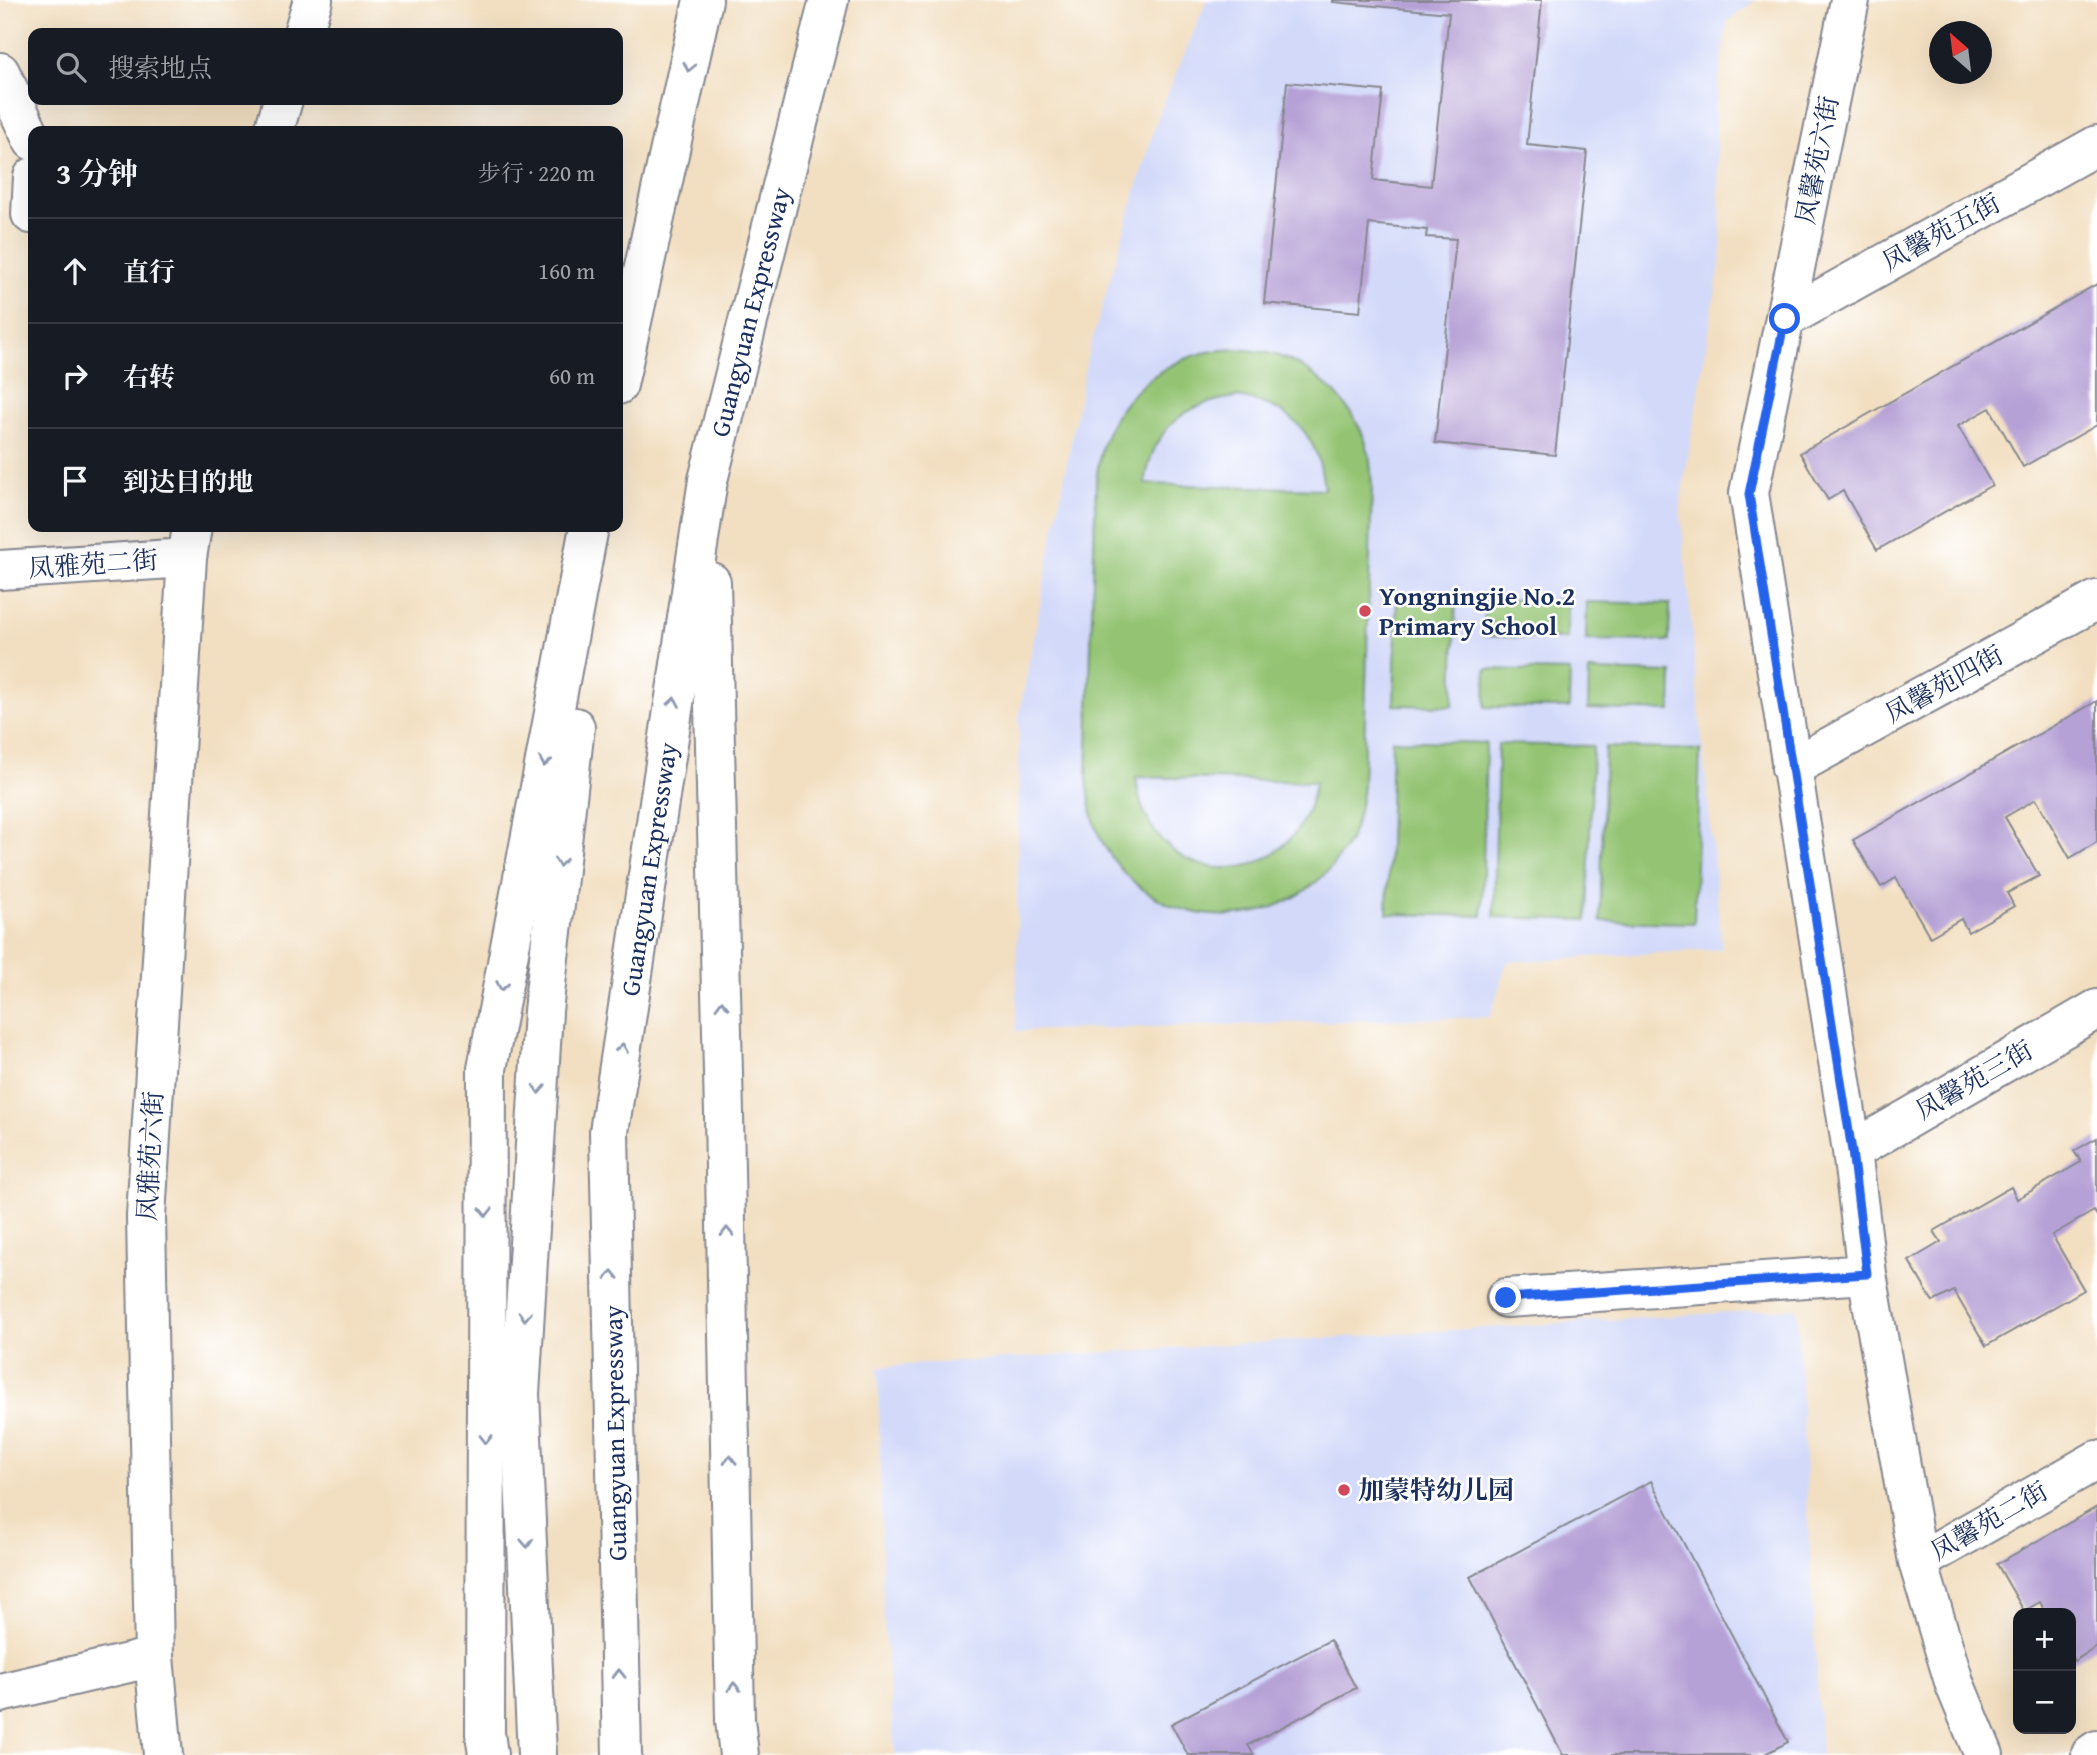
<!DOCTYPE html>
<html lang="zh">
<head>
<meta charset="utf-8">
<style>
	:root { --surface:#171b24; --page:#20242c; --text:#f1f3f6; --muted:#9ea1a6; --line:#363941 }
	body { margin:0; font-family:"Gentium Book Plus","Noto Serif SC",serif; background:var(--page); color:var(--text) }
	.controls { position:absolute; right:21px; bottom:21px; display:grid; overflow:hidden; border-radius:14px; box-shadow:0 7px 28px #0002 }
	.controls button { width:63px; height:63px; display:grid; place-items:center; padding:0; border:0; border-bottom:2px solid var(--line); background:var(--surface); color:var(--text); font:35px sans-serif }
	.compass { position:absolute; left:1929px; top:21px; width:63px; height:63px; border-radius:50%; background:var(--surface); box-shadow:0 7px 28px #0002; rotate:332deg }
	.stop { position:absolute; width:21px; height:21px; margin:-16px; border:5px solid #2563eb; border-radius:50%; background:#fff }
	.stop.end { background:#2563eb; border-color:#fff; box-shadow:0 2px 7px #0008 }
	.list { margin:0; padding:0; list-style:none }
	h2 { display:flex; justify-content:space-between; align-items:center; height:91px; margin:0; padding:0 28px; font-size:30px }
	h2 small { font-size:23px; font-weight:400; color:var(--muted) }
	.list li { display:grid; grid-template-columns:46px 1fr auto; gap:21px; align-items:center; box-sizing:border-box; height:105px; padding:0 28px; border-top:2px solid var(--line) }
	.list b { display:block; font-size:26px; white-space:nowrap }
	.list em { font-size:23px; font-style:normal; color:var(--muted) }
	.icon { flex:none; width:38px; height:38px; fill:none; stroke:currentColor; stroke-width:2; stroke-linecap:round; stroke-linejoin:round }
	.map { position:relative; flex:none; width:2097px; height:1755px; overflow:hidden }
	.search { position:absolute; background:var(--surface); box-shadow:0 7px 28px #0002; left:28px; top:28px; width:595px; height:77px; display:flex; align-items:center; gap:18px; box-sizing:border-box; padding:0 24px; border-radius:14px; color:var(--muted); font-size:26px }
	.panel { position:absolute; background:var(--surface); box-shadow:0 7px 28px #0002; left:28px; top:126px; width:595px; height:406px; border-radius:14px }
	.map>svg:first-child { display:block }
	.built { fill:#d2d9f9 }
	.green { fill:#94c473; stroke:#587a68; stroke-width:2; fill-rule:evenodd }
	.building { fill:#b6a1d6 }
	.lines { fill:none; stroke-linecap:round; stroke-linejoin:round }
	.minor-casing { stroke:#868790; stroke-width:42 }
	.highway-casing { stroke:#868790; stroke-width:42 }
	.minor { stroke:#fff; stroke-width:38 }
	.highway { stroke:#fff; stroke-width:38 }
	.oneway { stroke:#8d97ae }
	.route { stroke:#2563eb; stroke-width:9 }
	.poi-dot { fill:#d1495b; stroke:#fff; stroke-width:2.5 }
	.labels { text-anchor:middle; stroke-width:5; stroke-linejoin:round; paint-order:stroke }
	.street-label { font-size:26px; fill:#1b2f5e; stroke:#fff }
	.poi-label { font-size:26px; font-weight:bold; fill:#1b2f5e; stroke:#fff; text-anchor:start }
</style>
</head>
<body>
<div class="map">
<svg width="2097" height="1755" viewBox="0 0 2097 1755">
	<rect width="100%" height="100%" fill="#fff"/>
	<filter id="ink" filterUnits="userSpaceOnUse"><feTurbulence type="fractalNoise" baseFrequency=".0143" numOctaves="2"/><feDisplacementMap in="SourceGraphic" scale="14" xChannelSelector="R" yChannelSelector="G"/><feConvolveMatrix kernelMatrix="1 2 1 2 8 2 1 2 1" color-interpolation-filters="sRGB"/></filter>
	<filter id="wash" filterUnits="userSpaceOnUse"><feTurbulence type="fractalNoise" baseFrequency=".00686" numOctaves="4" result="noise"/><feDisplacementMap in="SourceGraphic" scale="28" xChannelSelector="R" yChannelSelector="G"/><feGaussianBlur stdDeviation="1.57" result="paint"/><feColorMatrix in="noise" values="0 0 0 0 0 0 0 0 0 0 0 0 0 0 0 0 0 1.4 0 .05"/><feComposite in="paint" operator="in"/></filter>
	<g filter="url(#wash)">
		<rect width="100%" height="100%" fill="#f2dfc1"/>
		<path class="built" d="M1207 0H1756L1727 22 1715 109 1722 252 1680 505 1722 949 1507 962 1490 1017 1016 1031 1019 716 1087 358 1157 119Z
			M1797 1308 1821 1755H895L883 1613 878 1367Z"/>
		<path class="green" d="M1238 349C1250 351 1264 351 1276 355 1320 371 1358 408 1369 454 1371 465 1371 476 1372 487L1363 786C1360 809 1356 831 1343 851 1287 939 1155 937 1104 845 1092 825 1090 802 1087 779L1096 480C1098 469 1099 458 1102 447 1116 401 1154 367 1200 354 1212 350 1226 350 1238 349ZM1237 397C1291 405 1319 434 1324 489L1145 484C1152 429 1183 403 1237 397ZM1136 778V777L1315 782C1298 899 1148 896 1136 778Z
			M1397 596 1456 597 1453 706 1394 705Z
			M1485 599 1568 601 1567 639 1484 636Z
			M1587 602 1670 604 1669 641 1586 640Z
			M1486 669 1570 671 1569 708 1485 707Z
			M1589 671 1672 673 1671 711 1588 709Z
			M1392 740 1486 743 1482 916 1387 914Z
			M1498 744 1593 746 1587 920 1494 917Z
			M1605 747 1700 750 1694 923 1600 921Z"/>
		<g id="blocks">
			<path class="building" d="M1333 0H1542L1527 145 1587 151 1555 455 1435 443 1456 239 1426 237 1427 230 1369 224 1360 312 1264 303 1287 82 1383 91 1373 180 1431 186 1449 13 1332 2Z
				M2097 284V425L2023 467 1990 408 1958 426 1992 485 1877 550 1843 491 1828 500 1800 453Z
				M2097 701V842L2070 858 2036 799 2005 817 2039 876 2007 893 2014 906 1968 932 1961 919 1930 937 1896 878 1881 887 1853 840Z
				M2097 1138V1216L2094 1211 2052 1235 2084 1290 1986 1346 1954 1291 1933 1302 1909 1261 1941 1242 1934 1231 2011 1187 2017 1199 2081 1162 2074 1151Z
				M1651 1481 1788 1742 1763 1755H1563L1470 1577Z
				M2097 1507V1647L2074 1661 2071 1655V1613H2046L2040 1602 2024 1611 1997 1564Z
				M1330 1640 1356 1688 1248 1745 1254 1755H1188L1171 1724Z"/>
		</g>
	</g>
	<g filter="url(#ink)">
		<use href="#blocks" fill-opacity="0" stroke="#868790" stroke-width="2"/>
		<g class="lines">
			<defs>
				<path id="minor" d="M1850 0 1749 493 1852 1151 1867 1274 1918 1562 1955 1685 1984 1755
					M303 33 313 0
					M0 72 33 141
					M274 131 283 100
					M31 214 33 177
					M1785 319 2097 145
					M0 570 187 558
					M1791 768 2097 600
					M1852 1151 2097 1009
					M1506 1298 1867 1274
					M1918 1562 2097 1460
					M0 1693 154 1657
					M2091 1754 2097 1750
					M163 1755 154 1657 146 1216 187 558 192 527"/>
				<g id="highway">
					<path d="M618 385 703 0"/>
					<path d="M711 582 724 1114 735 1720 739 1755"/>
					<path d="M488 1755 485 1733 487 1069 589 527"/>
					<path d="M537 1755 520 1394 543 1011 575 727"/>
					<path id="s1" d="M622 1755 609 1132 708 480 829 0"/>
				</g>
			</defs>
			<use href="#minor" class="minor-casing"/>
			<use href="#highway" class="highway-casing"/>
			<use href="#minor" class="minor"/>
			<use href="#highway" class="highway"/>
		</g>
		<defs><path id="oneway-chevron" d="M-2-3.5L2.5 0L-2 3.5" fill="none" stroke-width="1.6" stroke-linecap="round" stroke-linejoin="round" transform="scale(1.75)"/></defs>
		<g class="oneway">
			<use href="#oneway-chevron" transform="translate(689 67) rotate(103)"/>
			<use href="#oneway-chevron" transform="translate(674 702) rotate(-81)"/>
			<use href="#oneway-chevron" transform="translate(545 762) rotate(101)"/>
			<use href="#oneway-chevron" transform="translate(560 862) rotate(96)"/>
			<use href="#oneway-chevron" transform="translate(502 986) rotate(101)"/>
			<use href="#oneway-chevron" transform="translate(722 1005) rotate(-91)"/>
			<use href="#oneway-chevron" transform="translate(622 1048) rotate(-81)"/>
			<use href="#oneway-chevron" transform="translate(539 1089) rotate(93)"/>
			<use href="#oneway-chevron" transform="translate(486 1212) rotate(90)"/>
			<use href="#oneway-chevron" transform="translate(727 1232) rotate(-91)"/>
			<use href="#oneway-chevron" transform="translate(612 1275) rotate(-91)"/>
			<use href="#oneway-chevron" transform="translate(525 1316) rotate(93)"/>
			<use href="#oneway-chevron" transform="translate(486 1439) rotate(90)"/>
			<use href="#oneway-chevron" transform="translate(730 1460) rotate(-91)"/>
			<use href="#oneway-chevron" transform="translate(527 1543) rotate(87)"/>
			<use href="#oneway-chevron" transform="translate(619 1674) rotate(-91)"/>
			<use href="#oneway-chevron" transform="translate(734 1687) rotate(-91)"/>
		</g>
	</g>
	<g class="lines" filter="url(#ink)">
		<path class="route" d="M1506 1298 1867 1274 1852 1151 1749 494 1785 319"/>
	</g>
	<g class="poi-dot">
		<circle cx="1365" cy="611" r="7"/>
		<circle cx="1344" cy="1490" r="7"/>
	</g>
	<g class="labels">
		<g class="street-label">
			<text transform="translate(1817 160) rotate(-79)" y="9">凤馨苑六街</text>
			<text transform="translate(1941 232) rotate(-29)" y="9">凤馨苑五街</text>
			<text dy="9" stroke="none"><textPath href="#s1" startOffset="1456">Guangyuan Expressway</textPath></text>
			<text transform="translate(93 564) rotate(-4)" y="9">凤雅苑二街</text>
			<text transform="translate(1944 684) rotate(-29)" y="9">凤馨苑四街</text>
			<text dy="9" stroke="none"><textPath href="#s1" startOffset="889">Guangyuan Expressway</textPath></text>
			<text transform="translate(1974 1080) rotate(-30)" y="9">凤馨苑三街</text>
			<text transform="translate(150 1156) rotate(-87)" y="9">凤雅苑六街</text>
			<text transform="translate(615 1433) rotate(-91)" y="9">Guangyuan Expressway</text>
			<text transform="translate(1989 1521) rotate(-30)" y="9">凤馨苑二街</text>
		</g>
		<g class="poi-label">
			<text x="1379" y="605">Yongningjie No.2<tspan x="1379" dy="30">Primary School</tspan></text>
			<text x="1358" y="1499">加蒙特幼儿园</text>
		</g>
	</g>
</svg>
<div class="controls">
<button>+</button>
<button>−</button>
</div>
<svg class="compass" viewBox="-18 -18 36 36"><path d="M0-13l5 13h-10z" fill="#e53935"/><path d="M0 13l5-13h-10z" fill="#9ea1a6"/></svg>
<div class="stop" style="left:1785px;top:319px"></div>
<div class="stop end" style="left:1506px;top:1298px"></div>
<div class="search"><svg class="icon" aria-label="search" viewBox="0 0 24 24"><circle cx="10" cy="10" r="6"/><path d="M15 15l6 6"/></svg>搜索地点</div>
<section class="panel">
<h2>3 分钟<small>步行 · 220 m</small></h2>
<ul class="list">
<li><svg class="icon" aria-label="ahead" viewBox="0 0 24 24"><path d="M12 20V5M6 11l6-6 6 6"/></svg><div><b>直行</b></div><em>160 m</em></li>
<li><svg class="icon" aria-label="right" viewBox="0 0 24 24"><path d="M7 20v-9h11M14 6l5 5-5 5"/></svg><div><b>右转</b></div><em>60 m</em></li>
<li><svg class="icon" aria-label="arrive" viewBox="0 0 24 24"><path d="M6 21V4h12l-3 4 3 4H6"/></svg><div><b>到达目的地</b></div></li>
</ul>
</section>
</div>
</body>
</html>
